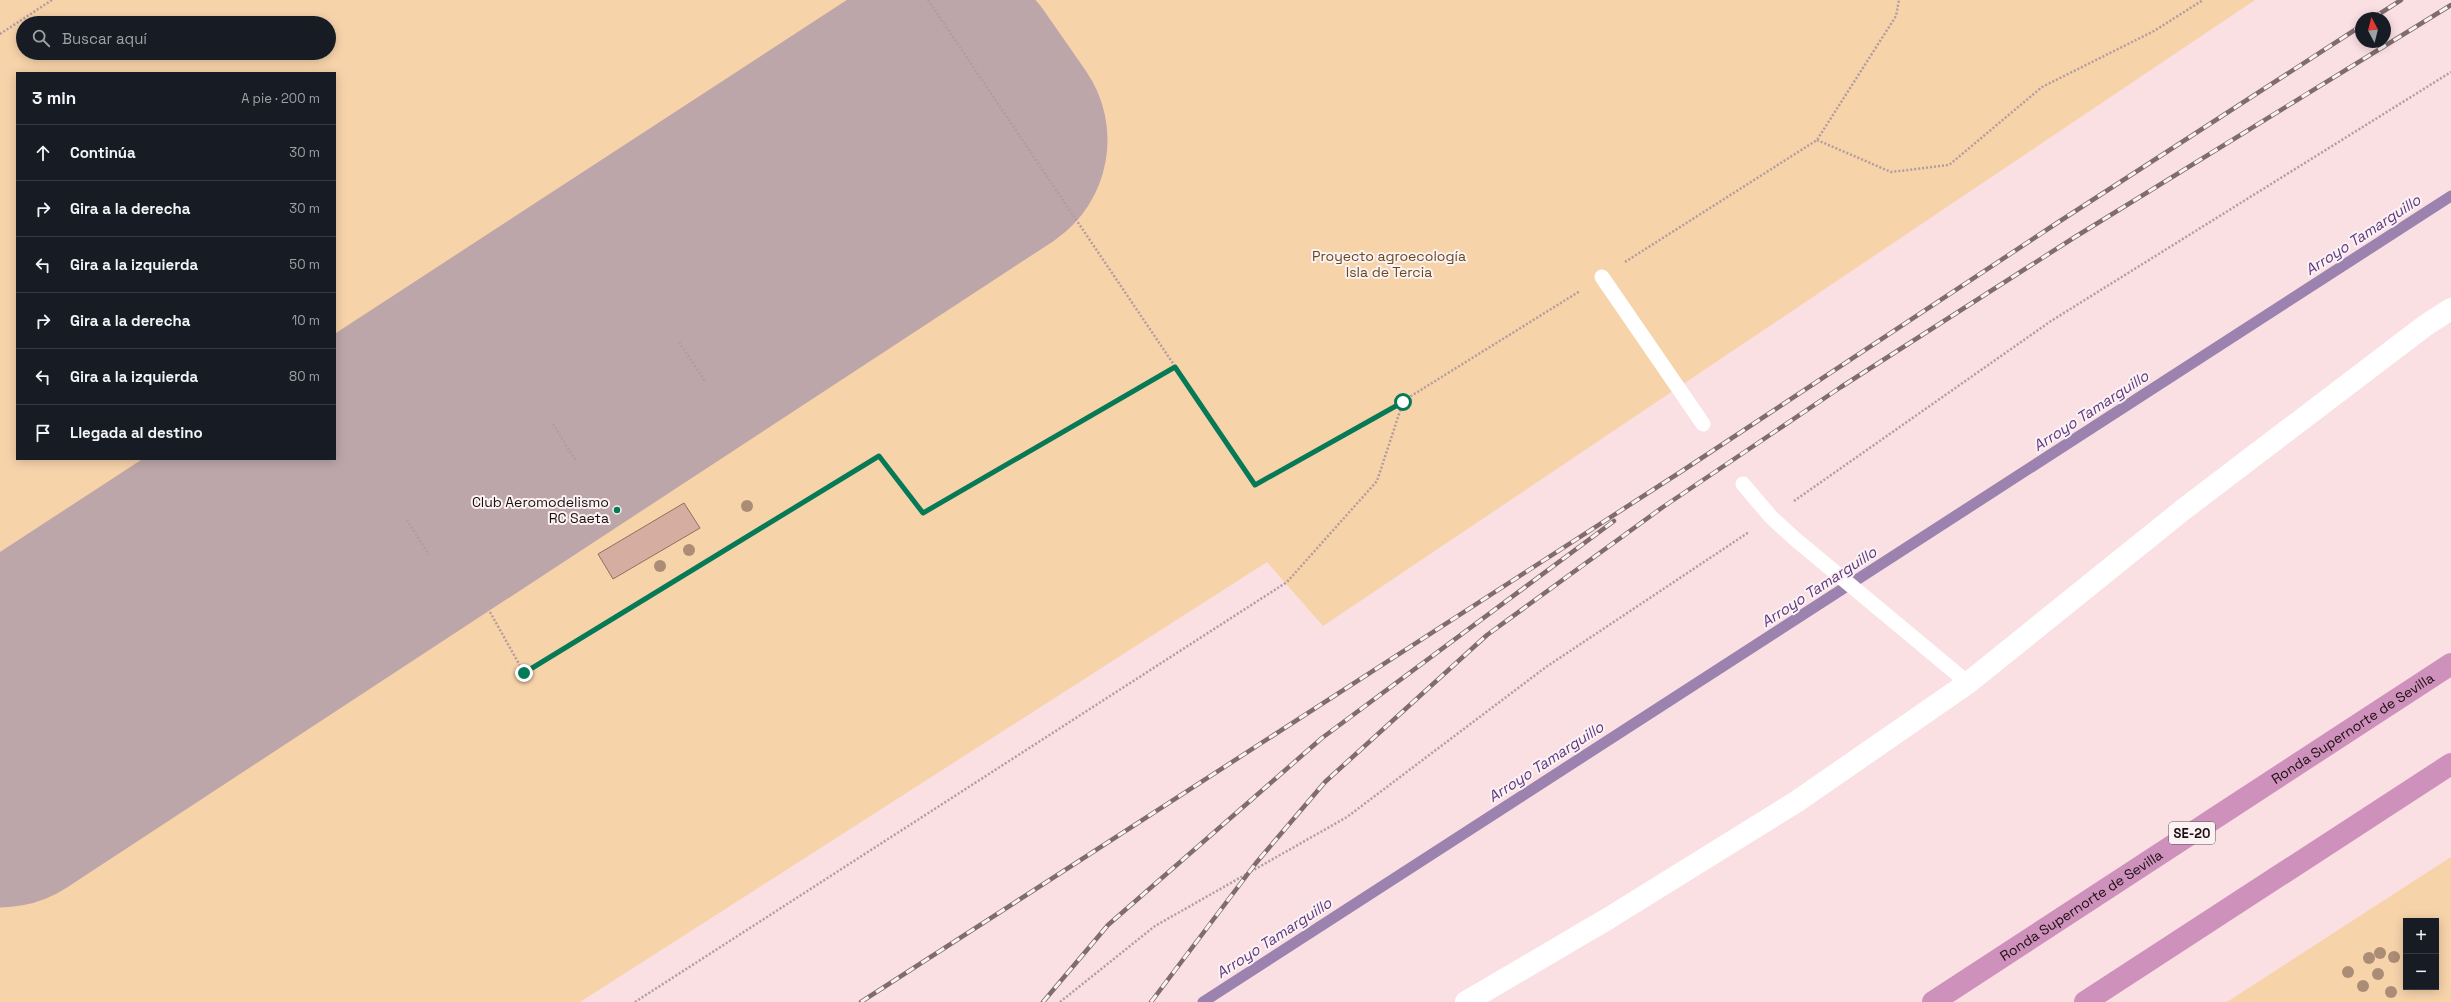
<!DOCTYPE html>
<html lang="es">
<head>
<meta charset="utf-8">
<style>
	:root { --surface:#171b24; --page:#20242c; --text:#f1f3f6; --muted:#9ea1a6; --line:#363941 }
	body { margin:0; font-family:"Space Grotesk",sans-serif; background:var(--page); color:var(--text) }
	.controls { position:absolute; right:12px; bottom:12px; display:grid; overflow:hidden; border-radius:0px; box-shadow:0 2px 10px #0003 }
	.controls button { width:36px; height:36px; display:grid; place-items:center; padding:0; border:0; border-bottom:1px solid var(--line); background:var(--surface); color:var(--text); font:20px sans-serif }
	.compass { position:absolute; left:2355px; top:12px; width:36px; height:36px; border-radius:50%; background:var(--surface); box-shadow:0 2px 10px #0003; rotate:353deg }
	.stop { position:absolute; width:12px; height:12px; margin:-9px; border:3px solid #067a56; border-radius:50%; background:#fff }
	.stop.end { background:#067a56; border-color:#fff; box-shadow:0 1px 4px #0008 }
	.list { margin:0; padding:0; list-style:none }
	h2 { display:flex; justify-content:space-between; align-items:center; height:52px; margin:0; padding:0 16px; font-size:17px }
	h2 small { font-size:13px; font-weight:400; color:var(--muted) }
	.list li { display:grid; grid-template-columns:26px 1fr auto; gap:12px; align-items:center; box-sizing:border-box; height:56px; padding:0 16px; border-top:1px solid var(--line) }
	.list b { display:block; font-size:15px; white-space:nowrap }
	.list em { font-size:13px; font-style:normal; color:var(--muted) }
	.icon { flex:none; width:22px; height:22px; fill:none; stroke:currentColor; stroke-width:2; stroke-linecap:round; stroke-linejoin:round }
	.map { position:relative; flex:none; width:2451px; height:1002px; overflow:hidden }
	.search { position:absolute; background:var(--surface); box-shadow:0 2px 10px #0003; left:16px; top:16px; width:320px; height:44px; display:flex; align-items:center; gap:10px; box-sizing:border-box; padding:0 14px; border-radius:22px; color:var(--muted); font-size:15px }
	.panel { position:absolute; background:var(--surface); box-shadow:0 2px 10px #0003; left:16px; top:72px; width:320px; height:388px; border-radius:0px }
	.map>svg:first-child { display:block }
	.green { fill:#f7d3aa; fill-rule:evenodd }
	.lines { fill:none; stroke-linecap:round; stroke-linejoin:round }
	.stream { stroke:#9c82af; stroke-width:11 }
	.runway { stroke:#bda6a9; stroke-width:243 }
	.building { fill:#d5aea1; stroke:#916e61 }
	.path { stroke:#b39ca0; stroke-width:2.5; stroke-dasharray:2 2; stroke-linecap:butt }
	.lane { stroke:#fff; stroke-width:15 }
	.street { stroke:#fff; stroke-width:22 }
	.highway { stroke:#cd91bc; stroke-width:22 }
	.rail-casing { stroke:#806c6f; stroke-width:4.5 }
	.rail { stroke:#fbf2f3; stroke-width:3; stroke-dasharray:9; stroke-linecap:butt }
	.tree { fill:#ab8c76 }
	.route { stroke:#067a56; stroke-width:5 }
	.poi-dot { fill:#067a56; stroke:#fbf2f3; stroke-width:1.5 }
	.labels { text-anchor:middle; stroke-width:4; stroke-linejoin:round; paint-order:stroke }
	.shield { fill:#fbf2f3; stroke:#605255; stroke-width:1 }
	.shield-label { font-size:13px; font-weight:bold; fill:#1d0e11 }
	.park-label { font-size:14px; fill:#6b491d; stroke:#fbf2f3 }
	.poi-label { font-size:14px; fill:#1d0e11; stroke:#fbf2f3; text-anchor:end }
	.street-label { font-size:14px; fill:#1d0e11; stroke:#fbf2f3 }
	.water-label { font-size:15px; font-style:italic; fill:#5e3580; stroke:#fbf2f3 }
</style>
</head>
<body>
<div class="map">
<svg width="2451" height="1002" viewBox="0 0 2451 1002">
	<rect width="100%" height="100%" fill="#fadfe3"/>
	<path class="green" d="M0 0H2255L1323 626 1267 562 580 1002H0ZM23 23H329V53H23ZM17 73H335V459H17Z
		M2451 857V1002H2227ZM2406 921H2436V987H2406Z"/>
	<g class="lines">
		<path class="stream" d="M1203 1002 2451 196"/>
		<path class="runway" d="M0 697 945 81 986 140 0 786"/>
	</g>
	<path class="building" d="M684 503 700 528 613 579 598 554Z"/>
	<g class="lines">
		<path class="path" d="M928 0 1255 485 1403 401 1580 291
			M0 34 52 0
			M1817 140 1891 172 1949 165 2042 87 2154 31 2203 0
			M1625 262 1817 140 1896 16 1899 0
			M679 342 705 381
			M553 424 576 461
			M1794 501 2051 321 2451 72
			M407 520 429 555
			M490 612 524 673 879 456 923 513 1175 367
			M635 1002 1287 582 1377 481 1403 402
			M1060 1002 1155 926 1347 817 1546 667 1749 532"/>
		<path class="lane" d="M1602 277 1703 424
			M1743 484 1771 517 1795 539 1968 683"/>
		<path class="street" d="M1466 1002 1609 918 1796 802 1968 683 2184 509 2426 325 2451 309"/>
		<g class="highway">
			<path id="s1" d="M1933 1002 2451 664"/>
			<path d="M2085 1002 2451 764"/>
		</g>
		<defs>
			<path id="rail" d="M2373 18 2401 0
				M861 1002 1682 471 2057 223 2361 26
				M1043 1002 1108 925 1322 738 1614 521
				M1151 1002 1256 863 1325 782 1487 635 1663 507 1841 387 2075 237 2451 5"/>
		</defs>
		<use href="#rail" class="rail-casing"/>
		<use href="#rail" class="rail"/>
	</g>
	<g class="tree">
		<circle cx="747" cy="506" r="6"/>
		<circle cx="689" cy="550" r="6"/>
		<circle cx="660" cy="566" r="6"/>
		<circle cx="2380" cy="953" r="6"/>
		<circle cx="2394" cy="957" r="6"/>
		<circle cx="2369" cy="958" r="6"/>
		<circle cx="2348" cy="972" r="6"/>
		<circle cx="2378" cy="974" r="6"/>
		<circle cx="2363" cy="986" r="6"/>
		<circle cx="2391" cy="992" r="6"/>
	</g>
	<g class="lines">
		<path class="route" d="M524 673 879 456 923 513 1175 367 1255 485 1403 402"/>
	</g>
	<circle class="poi-dot" cx="617" cy="510" r="4"/>
	<g class="labels">
		<rect class="shield" x="2169" y="822" width="46" height="22" rx="3"/>
		<g class="shield-label">
			<text x="2192" y="838">SE-20</text>
		</g>
		<g class="park-label">
			<text x="1389" y="261">Proyecto agroecología<tspan x="1389" dy="16">Isla de Tercia</tspan></text>
		</g>
		<g class="poi-label">
			<text x="609" y="507">Club Aeromodelismo<tspan x="609" dy="16">RC Saeta</tspan></text>
		</g>
		<g class="street-label">
			<text dy="5" stroke="none"><textPath href="#s1" startOffset="501">Ronda Supernorte de Sevilla</textPath></text>
			<text dy="5" stroke="none"><textPath href="#s1" startOffset="177">Ronda Supernorte de Sevilla</textPath></text>
		</g>
		<g class="water-label">
			<text transform="translate(2363 235) rotate(-33)" y="5">Arroyo Tamarguillo</text>
			<text transform="translate(2091 411) rotate(-33)" y="5">Arroyo Tamarguillo</text>
			<text transform="translate(1819 587) rotate(-33)" y="5">Arroyo Tamarguillo</text>
			<text transform="translate(1546 762) rotate(-33)" y="5">Arroyo Tamarguillo</text>
			<text transform="translate(1274 938) rotate(-33)" y="5">Arroyo Tamarguillo</text>
		</g>
	</g>
</svg>
<div class="controls">
<button>+</button>
<button>−</button>
</div>
<svg class="compass" viewBox="-18 -18 36 36"><path d="M0-13l5 13h-10z" fill="#e53935"/><path d="M0 13l5-13h-10z" fill="#9ea1a6"/></svg>
<div class="stop" style="left:1403px;top:402px"></div>
<div class="stop end" style="left:524px;top:673px"></div>
<div class="search"><svg class="icon" aria-label="search" viewBox="0 0 24 24"><circle cx="10" cy="10" r="6"/><path d="M15 15l6 6"/></svg>Buscar aquí</div>
<section class="panel">
<h2>3 min<small>A pie · 200 m</small></h2>
<ul class="list">
<li><svg class="icon" aria-label="ahead" viewBox="0 0 24 24"><path d="M12 20V5M6 11l6-6 6 6"/></svg><div><b>Continúa</b></div><em>30 m</em></li>
<li><svg class="icon" aria-label="right" viewBox="0 0 24 24"><path d="M7 20v-9h11M14 6l5 5-5 5"/></svg><div><b>Gira a la derecha</b></div><em>30 m</em></li>
<li><svg class="icon" aria-label="left" viewBox="0 0 24 24"><path d="M17 20v-9H6M10 6l-5 5 5 5"/></svg><div><b>Gira a la izquierda</b></div><em>50 m</em></li>
<li><svg class="icon" aria-label="right" viewBox="0 0 24 24"><path d="M7 20v-9h11M14 6l5 5-5 5"/></svg><div><b>Gira a la derecha</b></div><em>10 m</em></li>
<li><svg class="icon" aria-label="left" viewBox="0 0 24 24"><path d="M17 20v-9H6M10 6l-5 5 5 5"/></svg><div><b>Gira a la izquierda</b></div><em>80 m</em></li>
<li><svg class="icon" aria-label="arrive" viewBox="0 0 24 24"><path d="M6 21V4h12l-3 4 3 4H6"/></svg><div><b>Llegada al destino</b></div></li>
</ul>
</section>
</div>
</body>
</html>
